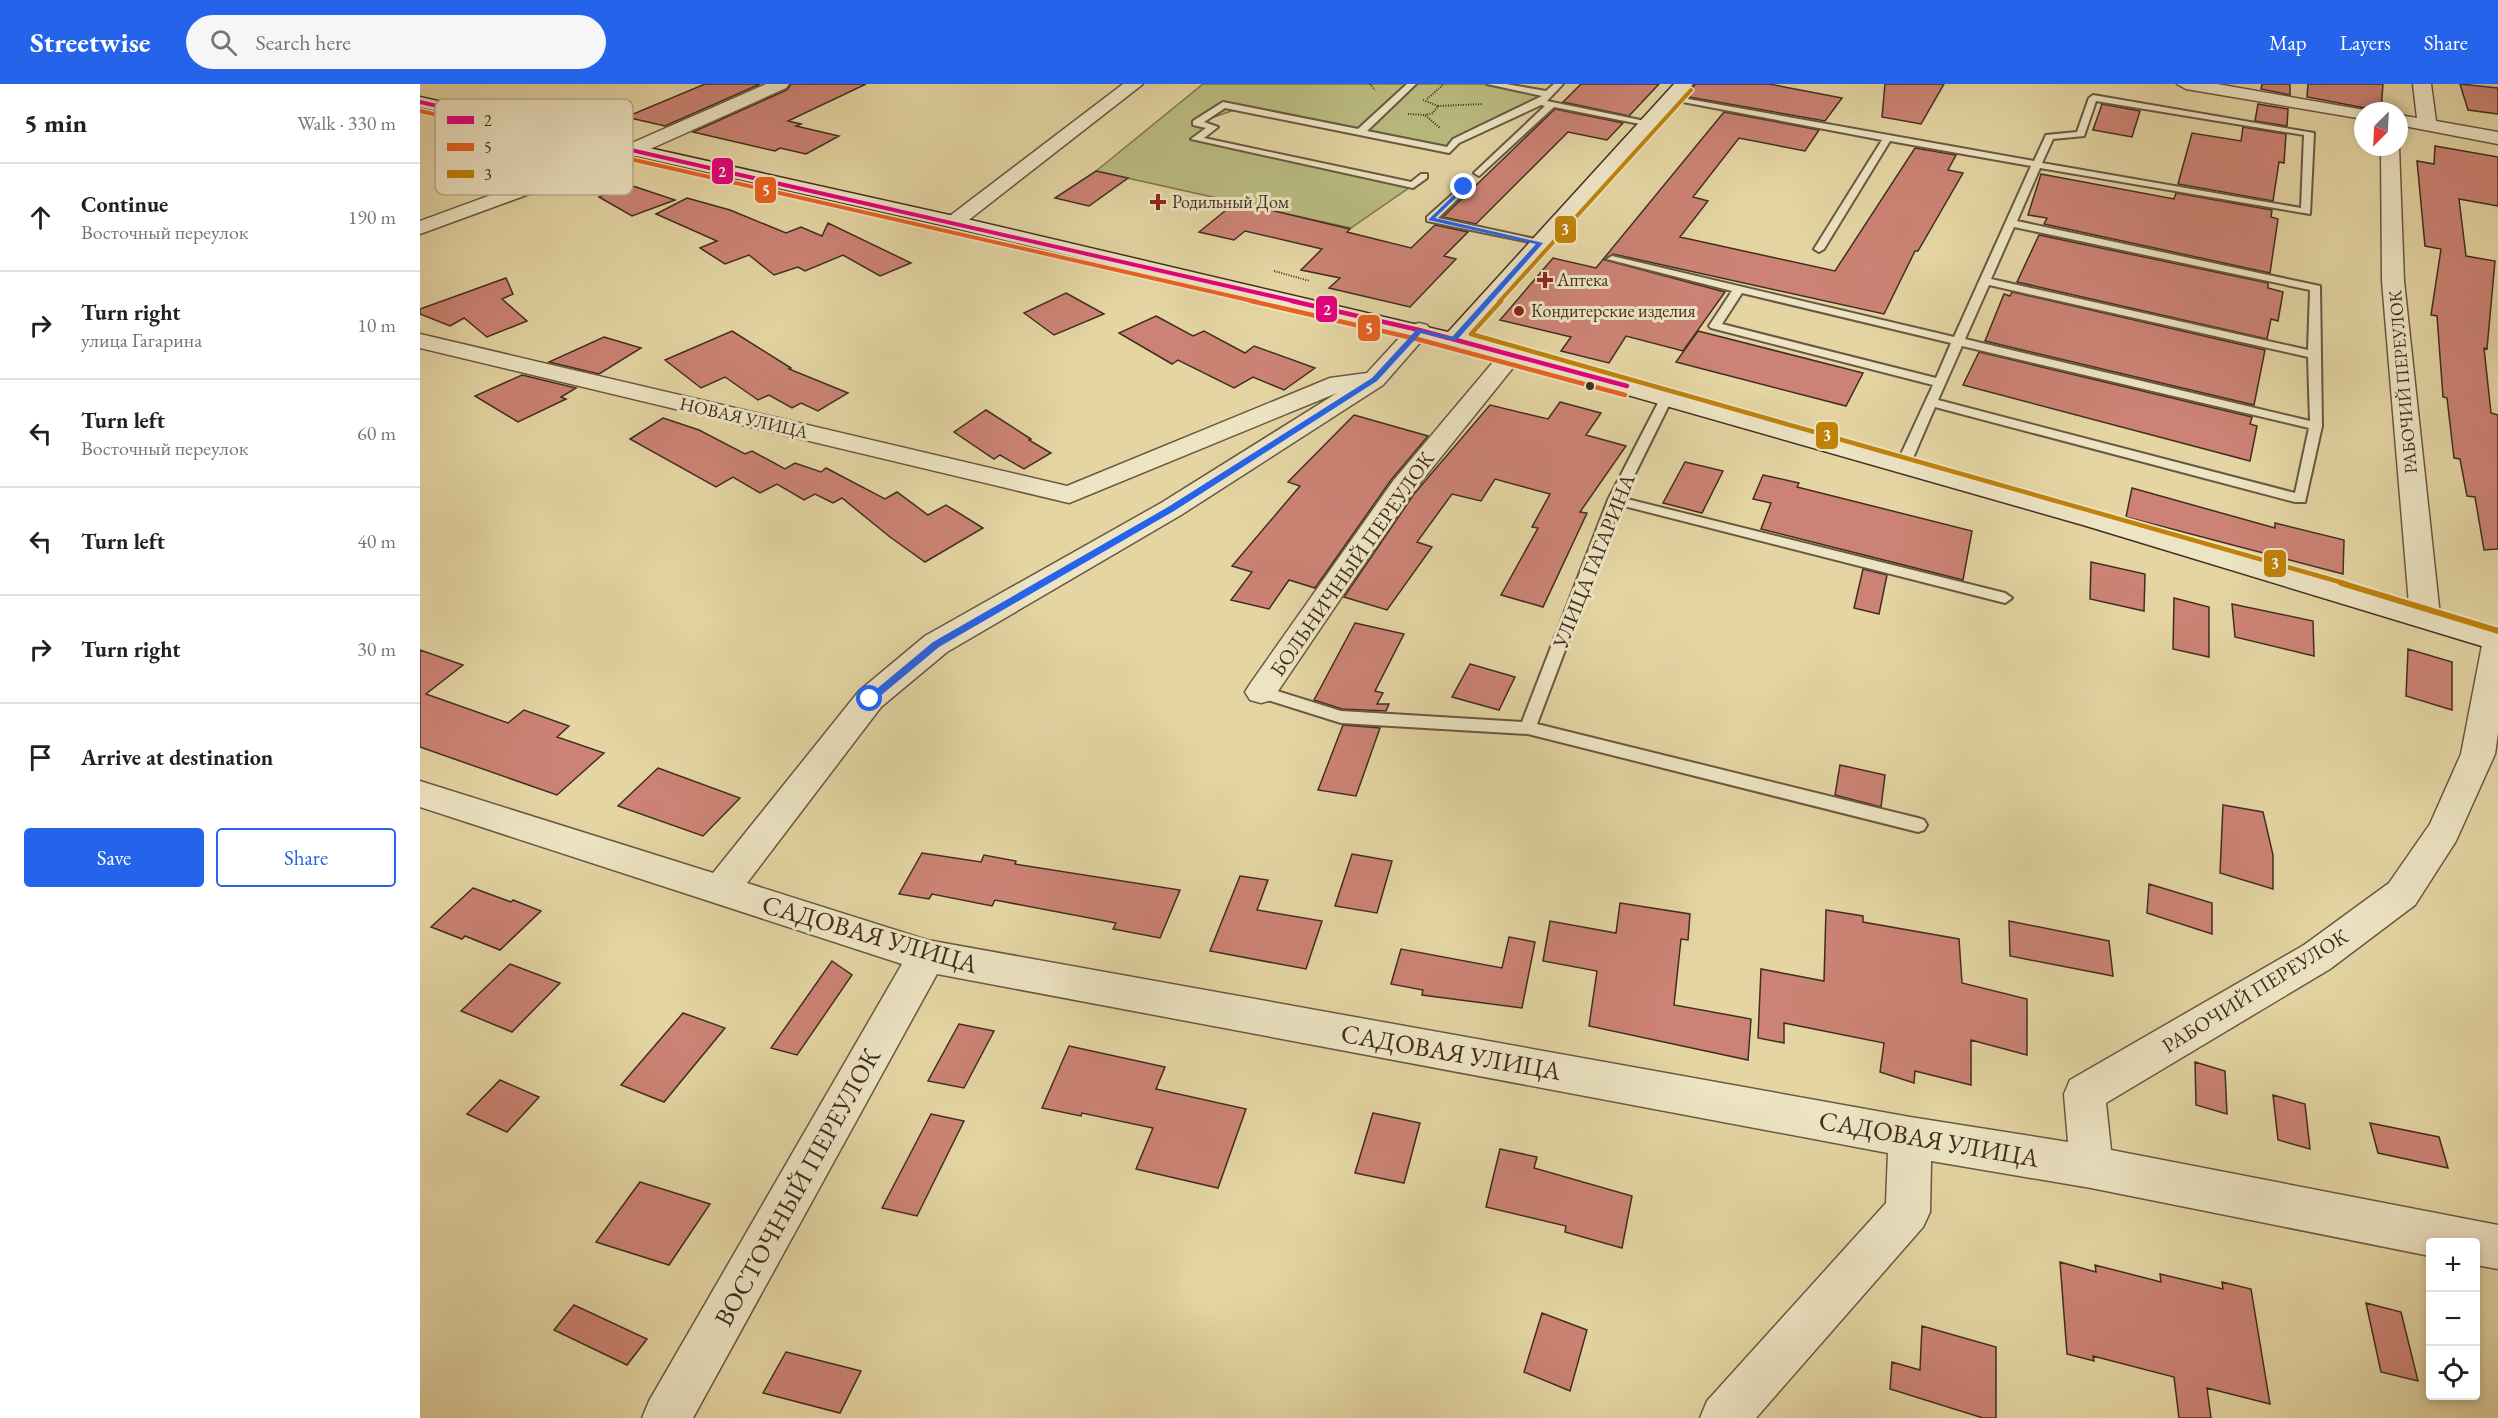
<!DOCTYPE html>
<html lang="en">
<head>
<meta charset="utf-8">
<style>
	:root { --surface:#fff; --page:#f6f6f6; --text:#202124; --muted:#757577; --line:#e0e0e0; --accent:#2563eb }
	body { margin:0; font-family:"EB Garamond",serif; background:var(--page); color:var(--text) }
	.controls { position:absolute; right:18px; bottom:18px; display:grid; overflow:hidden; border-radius:6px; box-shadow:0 3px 9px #0003 }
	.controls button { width:54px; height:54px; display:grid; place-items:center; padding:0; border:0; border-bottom:2px solid var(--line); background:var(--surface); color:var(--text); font:30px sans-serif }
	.compass { position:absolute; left:1934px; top:18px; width:54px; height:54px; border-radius:50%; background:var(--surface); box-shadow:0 3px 9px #0003; rotate:204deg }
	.stop { position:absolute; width:18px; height:18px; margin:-14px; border:4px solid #2563eb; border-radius:50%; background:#fff }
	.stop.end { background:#2563eb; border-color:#fff; box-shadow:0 2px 6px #0008 }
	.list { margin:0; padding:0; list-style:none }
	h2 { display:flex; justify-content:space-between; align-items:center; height:78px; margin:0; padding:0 24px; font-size:26px }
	h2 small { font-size:20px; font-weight:400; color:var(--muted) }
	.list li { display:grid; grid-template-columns:39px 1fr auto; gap:18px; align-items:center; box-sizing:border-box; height:108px; padding:0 24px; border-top:2px solid var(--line) }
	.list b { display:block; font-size:22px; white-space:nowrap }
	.list p { margin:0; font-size:20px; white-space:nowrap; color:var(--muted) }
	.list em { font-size:20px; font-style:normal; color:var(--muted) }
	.actions { display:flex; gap:12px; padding:18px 24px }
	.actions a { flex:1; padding:14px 0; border:2px solid var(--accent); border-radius:6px; text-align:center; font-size:21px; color:var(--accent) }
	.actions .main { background:var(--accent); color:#fff }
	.icon { flex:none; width:33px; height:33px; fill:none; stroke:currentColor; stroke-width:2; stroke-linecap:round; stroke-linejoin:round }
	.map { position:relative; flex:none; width:2078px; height:1334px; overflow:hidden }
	header { display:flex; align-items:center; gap:36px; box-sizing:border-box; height:84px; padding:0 30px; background:var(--accent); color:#fff }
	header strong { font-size:28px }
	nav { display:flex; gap:33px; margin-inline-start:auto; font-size:21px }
	.search { width:420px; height:54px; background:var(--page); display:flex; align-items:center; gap:15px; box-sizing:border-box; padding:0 21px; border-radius:33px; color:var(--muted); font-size:22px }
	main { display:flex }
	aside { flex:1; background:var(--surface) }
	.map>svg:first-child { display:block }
	.green { fill:#babc81; stroke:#7d7550; stroke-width:1.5 }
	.building { fill:#cc8375; stroke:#402e20; stroke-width:1.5 }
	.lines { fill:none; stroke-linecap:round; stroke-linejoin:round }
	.lane-casing { stroke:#695841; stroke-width:4 }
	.street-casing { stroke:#695841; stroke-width:3 }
	.secondary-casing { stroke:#402e20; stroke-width:3 }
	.path { stroke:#402e20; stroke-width:2; stroke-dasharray:1 1.5; stroke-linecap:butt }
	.lane { fill:#ede4c3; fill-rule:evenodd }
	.street { fill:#ede4c3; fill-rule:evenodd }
	.secondary { fill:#ede4c3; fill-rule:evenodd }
	.bus-1-far1-casing { stroke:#ede4c3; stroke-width:7 }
	.bus-1-casing { stroke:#ede4c3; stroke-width:8 }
	.bus-2-far1-casing { stroke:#ede4c3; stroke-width:7 }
	.bus-2-casing { stroke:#ede4c3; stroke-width:8 }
	.bus-3-far2-casing { stroke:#ede4c3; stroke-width:7 }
	.bus-3-far1-casing { stroke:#ede4c3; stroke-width:8 }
	.bus-3-casing { stroke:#ede4c3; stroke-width:10 }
	.bus-1-far1 { stroke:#e5007d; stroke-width:4 }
	.bus-1 { stroke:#e5007d; stroke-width:4.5 }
	.bus-2-far1 { stroke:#e96222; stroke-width:4 }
	.bus-2 { stroke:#e96222; stroke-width:4.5 }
	.bus-3-far2 { stroke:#c0820a; stroke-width:4 }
	.bus-3-far1 { stroke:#c0820a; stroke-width:4.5 }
	.bus-3 { stroke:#c0820a; stroke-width:6 }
	.route { fill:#2563eb }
	.poi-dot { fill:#8f2418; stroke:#ede4c3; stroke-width:2 }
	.bus-dot { fill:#402e20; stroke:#ede4c3; stroke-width:2 }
	.labels { text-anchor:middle; stroke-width:6; stroke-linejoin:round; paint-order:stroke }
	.far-poi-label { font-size:18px; fill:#402e20; stroke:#ede4c3; text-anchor:start }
	.far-street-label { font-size:18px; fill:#402e20; stroke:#ede4c3 }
	.street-label { font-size:21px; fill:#402e20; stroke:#ede4c3 }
	.near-street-label { font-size:26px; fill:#402e20; stroke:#ede4c3 }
	.key { fill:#ede4c3; stroke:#b9ad92; stroke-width:1.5 }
	.key-label { font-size:16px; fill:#402e20 }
	.line-badge { stroke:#ede4c3; stroke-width:2 }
	.badge-label { font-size:16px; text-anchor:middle; font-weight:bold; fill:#fff }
</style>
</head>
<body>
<header>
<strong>Streetwise</strong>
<div class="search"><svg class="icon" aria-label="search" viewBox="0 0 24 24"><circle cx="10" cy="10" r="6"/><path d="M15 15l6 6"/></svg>Search here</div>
<nav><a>Map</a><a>Layers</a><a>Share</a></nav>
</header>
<main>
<aside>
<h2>5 min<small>Walk · 330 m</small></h2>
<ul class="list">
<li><svg class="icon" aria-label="ahead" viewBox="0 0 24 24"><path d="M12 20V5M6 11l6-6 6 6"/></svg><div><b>Continue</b><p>Восточный переулок</p></div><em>190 m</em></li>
<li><svg class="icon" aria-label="right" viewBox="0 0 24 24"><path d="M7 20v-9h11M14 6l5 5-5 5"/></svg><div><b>Turn right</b><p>улица Гагарина</p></div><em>10 m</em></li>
<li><svg class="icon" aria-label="left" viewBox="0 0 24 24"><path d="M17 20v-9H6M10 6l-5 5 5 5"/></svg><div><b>Turn left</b><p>Восточный переулок</p></div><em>60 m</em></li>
<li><svg class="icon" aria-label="left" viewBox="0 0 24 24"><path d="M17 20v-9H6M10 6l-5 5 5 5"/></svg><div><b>Turn left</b></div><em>40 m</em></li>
<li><svg class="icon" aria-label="right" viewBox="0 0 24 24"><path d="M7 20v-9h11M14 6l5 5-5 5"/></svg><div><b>Turn right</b></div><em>30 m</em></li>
<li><svg class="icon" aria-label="arrive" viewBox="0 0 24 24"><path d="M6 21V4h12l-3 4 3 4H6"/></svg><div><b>Arrive at destination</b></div></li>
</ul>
<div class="actions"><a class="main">Save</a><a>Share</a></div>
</aside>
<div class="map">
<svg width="2078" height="1334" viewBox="0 0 2078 1334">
	<rect width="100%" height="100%" fill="#e4d5a3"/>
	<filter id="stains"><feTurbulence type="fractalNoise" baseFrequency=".00333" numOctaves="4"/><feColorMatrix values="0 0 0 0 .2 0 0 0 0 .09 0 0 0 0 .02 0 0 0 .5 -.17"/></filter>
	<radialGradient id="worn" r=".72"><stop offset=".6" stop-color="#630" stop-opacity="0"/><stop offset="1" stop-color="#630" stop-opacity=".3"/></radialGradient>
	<path class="green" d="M783 0H1071L1128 10 1036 57 1029 66 820 24 777 39 793 43 777 54 993 101 931 144 676 87Z"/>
	<path class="building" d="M285 0H340L245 42 206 33Z
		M371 0H446L368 37 381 40 376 42 419 52 386 70 360 64 355 67 273 48 367 6Z
		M1161 0H1239L1209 32 1143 18Z
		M1275 0H1349L1422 14 1405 37 1269 13Z
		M1465 0H1524L1501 40 1462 33Z
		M1842 0H1870V11L1841 5Z
		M1888 0H1963L1961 27 1887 13Z
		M2040 0 2078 4V30L2048 26Z
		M1682 20 1720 27 1712 53 1673 46Z
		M1838 20 1868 25 1867 42 1835 37Z
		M1135 25 1203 39 1187 56 1148 48 1056 140 1023 133Z
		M1304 28 1399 46 1385 67 1319 54 1273 113 1288 117 1260 153 1415 187 1495 64 1536 71 1528 86 1543 89 1498 167H1495L1464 230 1193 170 1185 176 1305 208 1263 267 1206 252 1189 279 1141 267 1151 253 1080 236 1133 174 1176 184Z
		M1823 43 1866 50 1864 79 1859 78 1853 117 1758 100 1772 49 1821 57Z
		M2015 62 2078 73V122L2039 115 2046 172 2075 177 2067 265 2064 264 2071 329 2078 331V465L2064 466 2055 413 2047 412 2040 375 2034 374 2027 314 2023 313 2017 232 2011 231 2021 165 2005 162 1997 77 2014 80Z
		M676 87 708 94 669 122 635 114Z
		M1621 90 1754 115 1756 109 1852 126 1851 133 1858 135 1850 189 1624 140 1627 134 1608 131Z
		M207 100 255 116 212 132 179 113Z
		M267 114 310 126 366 149 381 143 402 152 408 139 491 179 460 192 423 171 385 187 378 183 354 191 329 171 305 180 280 164 297 157 236 130Z
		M816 118 930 145 927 148 991 164 1015 141 1048 148 1024 172 1036 175 990 223 909 204 920 194 881 186 902 165 825 147 814 156 779 148Z
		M1619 151 1848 199V204L1863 208 1858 237 1851 235 1847 255 1597 198Z
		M86 194 93 210 82 215 107 237 67 253 44 234 30 242 0 230V225Z
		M1592 208 1845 266 1834 321 1565 257 1584 210 1590 212Z
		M646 209 684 230 634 251 604 229Z
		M736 232 773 252 784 247 825 269 834 262 895 284 864 306 833 293 814 304 758 276 752 280 699 249Z
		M312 247 371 284 369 285 428 309 398 327 381 319 372 324 349 311 338 316 305 293 281 304 245 276Z
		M1278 247 1443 289 1426 322 1256 278Z
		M184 253 221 264 179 290 129 278Z
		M1559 268 1832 333 1830 340 1837 342 1830 377 1543 301Z
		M102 291 156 304 141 313 146 315 98 338 55 312Z
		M1140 318 1181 329 1166 351 1206 362 1160 428 1167 429 1123 523 1081 511 1118 444 1112 443 1130 410 1075 395 1061 417 1032 410 997 458 1012 463 967 526 924 513 994 410 1070 321 1128 335Z
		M566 326 611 355 609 356 631 369 604 385 580 371 574 375 534 348Z
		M934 331 1008 352 971 396 895 504 869 496 849 525 811 516 832 488 812 482 880 402 868 398Z
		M243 334 279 346 325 370 332 367 365 385 375 379 401 388 406 384 465 415 477 408 508 431 526 421 563 444 505 478 470 453 422 414 413 419 395 410 384 416 357 400 340 409 313 393 296 403 210 355Z
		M1265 378 1303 387 1282 429 1243 419Z
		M1343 391 1379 399 1377 403 1552 447 1543 496 1341 445 1351 419 1333 415Z
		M1712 404 1855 444V439L1924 456 1923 490 1706 433Z
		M1671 478 1725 490 1724 527 1670 515Z
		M1443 485 1467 491 1459 530 1434 524Z
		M1754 514 1789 523V573L1753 565Z
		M1812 520 1893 537 1894 572 1815 553Z
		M935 539 984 550 955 607 963 609 957 620H969L966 627 922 625 894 616Z
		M1988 565 2032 578V626L1986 612Z
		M0 566 43 581 6 610 88 639 104 626 149 642 137 653 184 669 137 711 0 663Z
		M1050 580 1095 593 1079 626 1032 613Z
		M923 641 960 644 936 712 898 706Z
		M1420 681 1465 691 1461 723 1415 711Z
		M238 684 320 714 283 752 198 722Z
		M1803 721 1843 728 1853 771V805L1800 789Z
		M502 769 561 778 564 771 596 777 595 780 760 806 740 854 693 845 696 839 575 816 572 822 512 810 509 815 479 810Z
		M932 770 972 777 957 829 915 822Z
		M820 792 848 796 837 826 902 837 886 885 790 867Z
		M1729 800 1792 819V850L1727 829Z
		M53 804 91 818 93 816 121 827 80 866 45 852 42 855 11 843Z
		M1200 819 1270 830 1268 856 1261 855 1254 921 1331 935 1328 976 1169 942 1177 887 1123 877 1130 837 1196 849Z
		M1406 826 1443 832V838L1539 855 1542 899 1607 915V971L1551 956V1001L1495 987 1494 999 1460 988 1464 959 1364 939V959L1338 954 1341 885 1404 897Z
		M1589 837 1689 857 1693 892 1590 872Z
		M1089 853 1115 858 1102 924 1002 911 1003 906 971 900 981 865 1082 884Z
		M412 877 432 891 377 971 351 964Z
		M90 880 140 899 92 948 41 927Z
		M263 929 305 944 244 1018 201 1001Z
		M539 940 574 947 544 1004 508 997Z
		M649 962 745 983 736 1005 826 1025 798 1104 716 1085 733 1044 662 1029 661 1032 622 1024Z
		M1775 978 1805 987 1807 1030 1776 1021Z
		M80 996 119 1013 87 1048 47 1030Z
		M1853 1011 1885 1020 1890 1065 1858 1056Z
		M953 1029 1000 1039 984 1099 935 1089Z
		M511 1030 544 1037 497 1132 462 1124Z
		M1950 1039 2019 1053 2028 1084 1958 1069Z
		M1080 1065 1117 1073 1114 1084 1212 1112 1202 1164 1145 1148 1146 1142 1066 1123Z
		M220 1098 290 1120 249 1181 176 1158Z
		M1640 1178 1676 1188 1675 1181 1741 1198 1740 1190 1803 1205 1802 1198 1831 1205 1850 1320 1787 1304 1791 1334H1759L1754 1293 1673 1272 1674 1277 1647 1270Z
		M1946 1219 1981 1228 1998 1297 1961 1288Z
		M154 1221 227 1255 207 1281 134 1246Z
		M1122 1229 1167 1246 1150 1307 1104 1288Z
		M1502 1242 1576 1263V1334H1563L1470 1305 1472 1278 1500 1286Z
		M366 1268 441 1287 420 1329 343 1309Z"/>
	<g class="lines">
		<defs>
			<path id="lane" d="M987 0H996L947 47 1027 63 1033 55 1122 12 1067 0H1086L1126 7 1134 0H1143L1127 17 1235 39 1230 42 1134 23 1059 92 1054 89 1056 87 1125 22 1121 21 1039 59 1029 69 805 24 784 38 798 43 784 54 991 98 1001 90H1007V94L993 104 771 55 786 44 773 41V37L803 18 938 45Z
				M1673 11 1894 49 1890 130 1620 84 1597 137 1900 202 1902 342 1885 418H1875L1515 323 1490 381 1483 385 1478 384 1476 381 1513 301 1291 244 1289 242 1312 207 1187 175 1192 172 1534 253 1611 82 1470 57 1404 165 1399 168 1394 165 1462 56 1247 15 1251 12 1614 77 1626 51 1657 48 1669 14ZM1676 17 1884 51 1881 124 1622 79 1633 55 1664 52ZM1594 143 1890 206 1888 266 1571 195ZM1569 201 1888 273 1890 337 1545 255ZM1322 209 1531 259 1516 294 1302 240ZM1542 262 1889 344 1875 409 1518 316Z
				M1044 100 1048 101V105L1018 134 1124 157V161L1007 137V133Z
				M1247 309 1253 313 1203 414 1585 509 1592 514 1585 519 1200 421 1117 640 1498 734 1504 736 1507 741 1504 746 1498 748 1108 650 921 639 835 612 833 608 835 604 841 602 921 627 1102 638 1188 416 1241 313Z"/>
			<path id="street" d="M346 0H369L366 4 219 70 0 150V137L205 62Z
				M703 0H723L541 142H527L524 138 527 134Z
				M1757 0H1797L1950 27H1943V35L1766 5Z
				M1993 0H2011L2016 37 2078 48V60L1979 41V31L1997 34Z
				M1961 63H1979L1984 197 2020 532 2016 539 2005 542 1994 539 1990 532 1962 197Z
				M999 239 1007 241 1011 246 963 301 761 431 527 568 461 623 327 799 507 856 1490 1033 1648 1058 1644 1010 1650 996 1884 861 1969 799 2010 740 2041 670 2063 556 2067 549 2078 545V649L2075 670 2036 757 1995 821 1910 885 1686 1019 1691 1066 2078 1141V1185L2056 1181V1158H2010V1172L1671 1104 1511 1077 1510 1128 1503 1143 1336 1334H1280L1287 1317 1466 1119 1468 1069 517 890 273 1334H222L229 1317 482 880 0 723V697L293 789 439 607 505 552 741 419 917 309 649 419 0 264V250L647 402 910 294 947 289 991 241Z
				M1092 263 1100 265 1104 270 992 409 852 616 841 619 830 616 825 608 830 600 973 397 1084 265Z"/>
			<path id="secondary" d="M1254 0H1273L1049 253 1683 429 2078 545V567L1663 441 1085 276 534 144 0 23V13L534 132 1028 248Z"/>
		</defs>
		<use href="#lane" class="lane-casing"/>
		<use href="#street" class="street-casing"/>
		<use href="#secondary" class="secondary-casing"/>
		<path class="path" d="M950 0 955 6
			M1007 15 1024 0
			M1003 16 1018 22 1013 29 1005 31
			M1018 22 1062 20
			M988 30 1005 31 1020 44
			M854 187 890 197"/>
		<use href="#lane" class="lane"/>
		<use href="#street" class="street"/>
		<use href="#secondary" class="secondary"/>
		<defs>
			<path id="bus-1-far1" d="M0 18 878 218"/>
			<path id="bus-1" d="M872 217 999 246 1207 302"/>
			<path id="bus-2-far1" d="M0 27 837 218"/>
			<path id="bus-2" d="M831 217 997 255 1205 311"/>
			<path id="bus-3-far2" d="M1079 218 1271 6"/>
			<path id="bus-3-far1" d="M1081 217 1051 250 1927 500"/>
			<path id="bus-3" d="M1921 499 2078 547"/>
		</defs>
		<use href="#bus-1-far1" class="bus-1-far1-casing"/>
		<use href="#bus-1" class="bus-1-casing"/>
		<use href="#bus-2-far1" class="bus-2-far1-casing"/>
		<use href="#bus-2" class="bus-2-casing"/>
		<use href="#bus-3-far2" class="bus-3-far2-casing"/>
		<use href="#bus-3-far1" class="bus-3-far1-casing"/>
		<use href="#bus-3" class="bus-3-casing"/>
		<use href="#bus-1-far1" class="bus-1-far1"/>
		<use href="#bus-1" class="bus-1"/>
		<use href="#bus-2-far1" class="bus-2-far1"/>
		<use href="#bus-2" class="bus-2"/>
		<use href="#bus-3-far2" class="bus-3-far2"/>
		<use href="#bus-3-far1" class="bus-3-far1"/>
		<use href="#bus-3" class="bus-3"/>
	</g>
	<path class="route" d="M1044 101 1046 104 1015 134 1123 159 1036 257 1001 249 957 297 754 427 519 563 453 618H447V613L513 558 748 423 952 294 997 245 1032 253 1116 160 1008 136Z"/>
	<g class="poi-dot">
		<path d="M735 109h6v6h6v6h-6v6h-6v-6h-6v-6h6z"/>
		<path d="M1122 187h6v6h6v6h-6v6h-6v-6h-6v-6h6z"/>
		<circle cx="1099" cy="227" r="6"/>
	</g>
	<circle class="bus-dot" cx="1170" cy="302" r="5"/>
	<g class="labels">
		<g class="far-poi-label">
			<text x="752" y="124">Родильный Дом</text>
			<text x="1137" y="202">Аптека</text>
			<text x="1111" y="233">Кондитерские изделия</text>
		</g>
		<g class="far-street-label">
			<text transform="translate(1983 298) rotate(-95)" y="6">РАБОЧИЙ ПЕРЕУЛОК</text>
			<text transform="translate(324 334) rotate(13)" y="6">НОВАЯ УЛИЦА</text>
		</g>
		<g class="street-label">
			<text transform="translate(1174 477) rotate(-68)" y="7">УЛИЦА ГАГАРИНА</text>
			<text transform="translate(932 480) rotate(-55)" y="7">БОЛЬНИЧНЫЙ ПЕРЕУЛОК</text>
			<text transform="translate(1835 907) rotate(-32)" y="7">РАБОЧИЙ ПЕРЕУЛОК</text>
		</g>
		<g class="near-street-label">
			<text transform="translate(450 850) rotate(16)" y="9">САДОВАЯ УЛИЦА</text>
			<text transform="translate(1031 968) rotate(10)" y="9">САДОВАЯ УЛИЦА</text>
			<text transform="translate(1509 1055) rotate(10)" y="9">САДОВАЯ УЛИЦА</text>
			<text transform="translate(377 1103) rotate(-61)" y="9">ВОСТОЧНЫЙ ПЕРЕУЛОК</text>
		</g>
	</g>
	<rect x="15" y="15" width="198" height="96" rx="9" class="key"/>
	<rect x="27" y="32" width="27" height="8" fill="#e5007d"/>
	<rect x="27" y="59" width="27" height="8" fill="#e96222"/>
	<rect x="27" y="86" width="27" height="8" fill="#c0820a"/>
	<g class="key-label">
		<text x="64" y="42">2</text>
		<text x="64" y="69">5</text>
		<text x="64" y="96">3</text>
	</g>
	<g class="line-badge">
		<rect x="291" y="73" width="23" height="28" rx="6" fill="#e5007d"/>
		<rect x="334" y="92" width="23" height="28" rx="6" fill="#e96222"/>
		<rect x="1134" y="131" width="23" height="29" rx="6" fill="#c0820a"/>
		<rect x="895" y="211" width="23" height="28" rx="6" fill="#e5007d"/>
		<rect x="937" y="230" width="24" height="28" rx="6" fill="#e96222"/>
		<rect x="1395" y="337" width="24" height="29" rx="6" fill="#c0820a"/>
		<rect x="1843" y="465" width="24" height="29" rx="6" fill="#c0820a"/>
	</g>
	<g class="badge-label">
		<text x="302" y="93">2</text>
		<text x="346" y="112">5</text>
		<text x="1145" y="151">3</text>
		<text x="907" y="231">2</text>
		<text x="949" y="250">5</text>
		<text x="1407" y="357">3</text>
		<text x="1855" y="485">3</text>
	</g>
	<rect width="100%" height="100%" filter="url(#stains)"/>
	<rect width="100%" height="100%" fill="url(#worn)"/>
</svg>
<div class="controls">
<button>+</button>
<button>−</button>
<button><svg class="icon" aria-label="locate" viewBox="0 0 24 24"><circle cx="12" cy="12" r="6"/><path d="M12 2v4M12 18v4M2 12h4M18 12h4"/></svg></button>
</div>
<svg class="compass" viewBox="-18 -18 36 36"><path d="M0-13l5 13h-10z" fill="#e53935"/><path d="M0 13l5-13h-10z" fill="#757577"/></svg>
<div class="stop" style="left:450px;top:615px"></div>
<div class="stop end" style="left:1044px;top:103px"></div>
</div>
</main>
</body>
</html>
